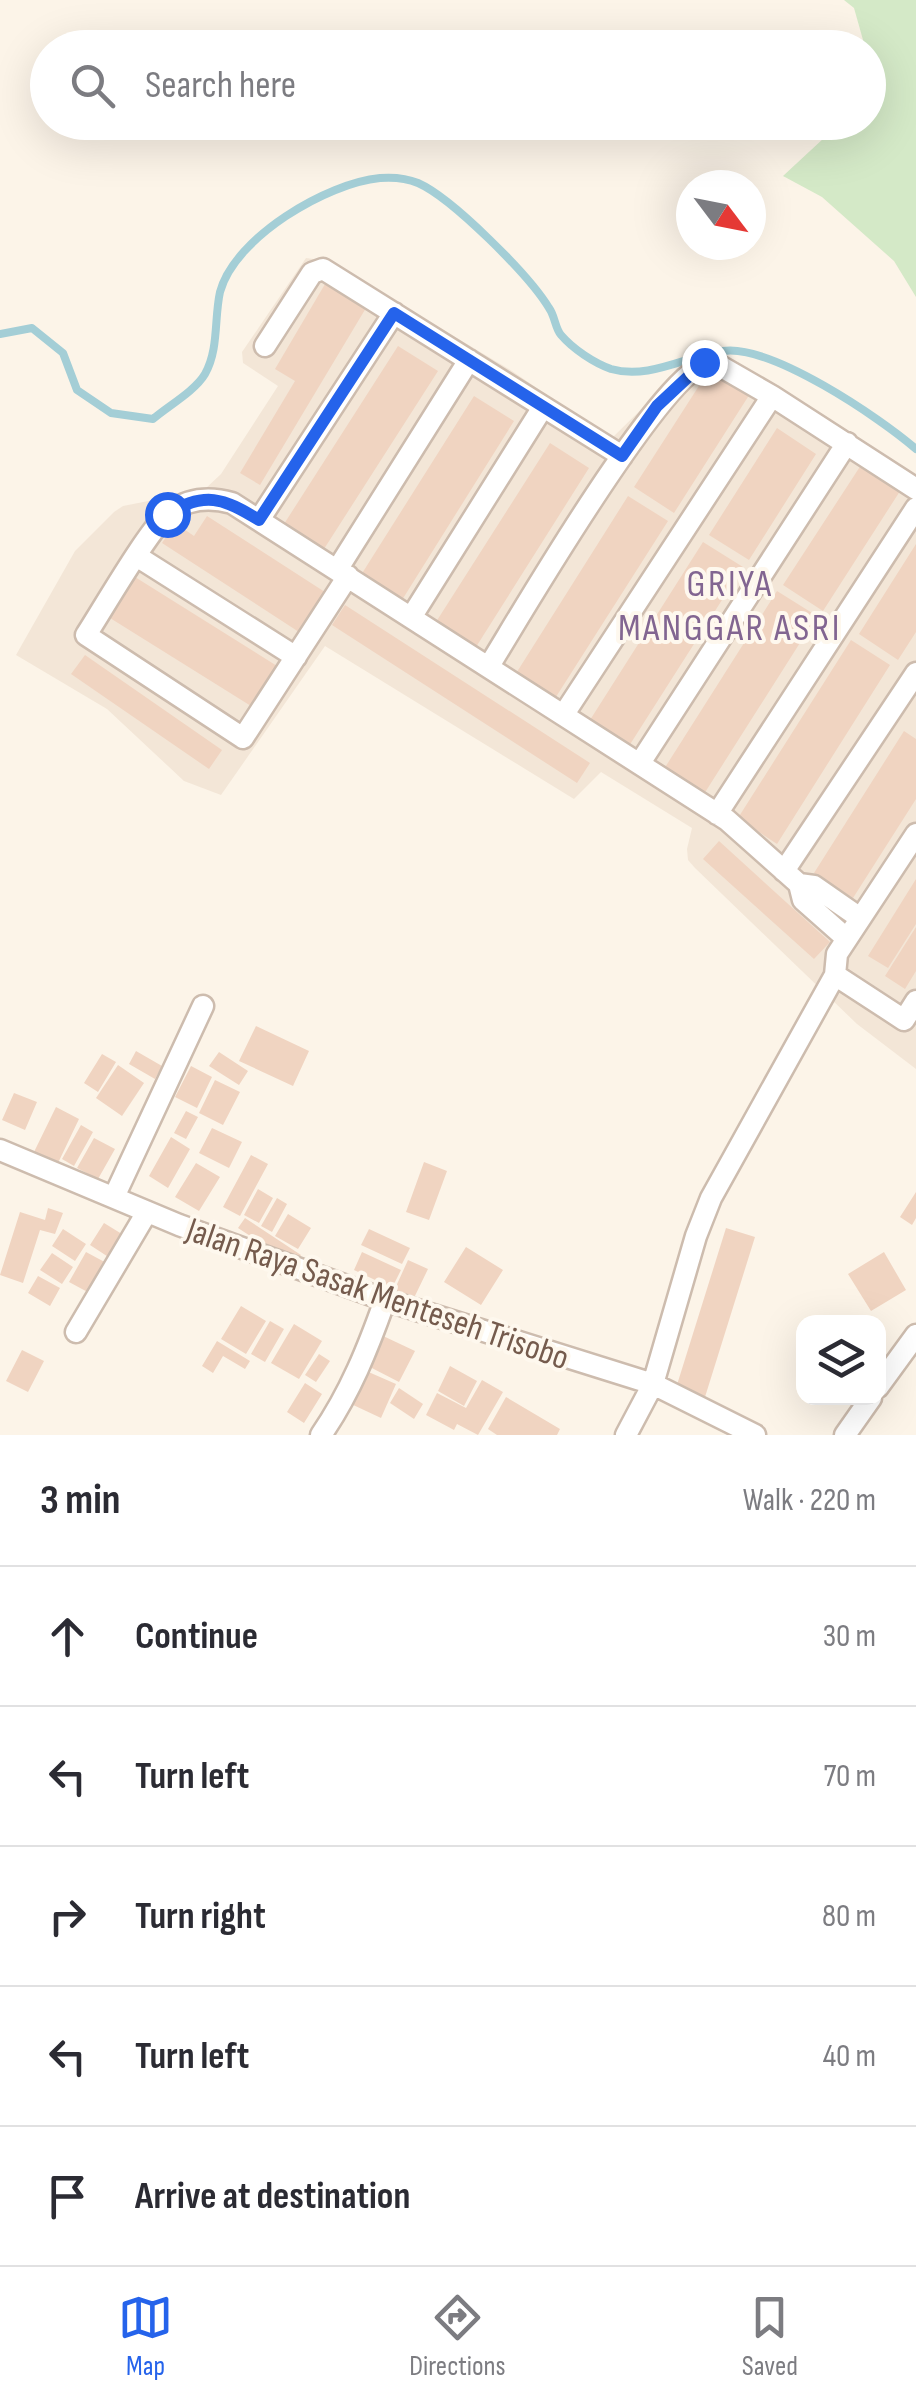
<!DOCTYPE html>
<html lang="en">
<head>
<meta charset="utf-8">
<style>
	:root { --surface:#fff; --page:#f2f2f3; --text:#2b2b33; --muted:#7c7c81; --line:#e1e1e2; --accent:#2563eb }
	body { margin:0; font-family:"Sofia Sans Condensed",sans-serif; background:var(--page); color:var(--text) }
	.controls { position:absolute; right:30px; bottom:30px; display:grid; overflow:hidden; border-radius:20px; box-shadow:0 10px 40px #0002 }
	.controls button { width:90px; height:90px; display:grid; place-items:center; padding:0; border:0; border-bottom:2px solid var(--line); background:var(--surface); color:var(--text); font:50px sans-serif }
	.compass { position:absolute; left:676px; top:170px; width:90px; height:90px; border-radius:50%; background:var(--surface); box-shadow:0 10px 40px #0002; rotate:122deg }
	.stop { position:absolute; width:30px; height:30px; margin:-22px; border:8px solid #2563eb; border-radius:50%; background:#fff }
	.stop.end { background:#2563eb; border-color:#fff; box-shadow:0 2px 10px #0008 }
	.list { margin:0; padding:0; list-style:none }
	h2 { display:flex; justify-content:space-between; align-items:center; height:130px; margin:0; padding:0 40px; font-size:42px }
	h2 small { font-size:32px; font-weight:400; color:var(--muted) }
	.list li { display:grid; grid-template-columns:65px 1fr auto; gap:30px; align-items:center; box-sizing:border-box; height:140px; padding:0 40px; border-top:2px solid var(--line) }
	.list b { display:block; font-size:38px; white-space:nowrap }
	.list em { font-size:32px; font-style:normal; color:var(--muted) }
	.icon { flex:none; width:55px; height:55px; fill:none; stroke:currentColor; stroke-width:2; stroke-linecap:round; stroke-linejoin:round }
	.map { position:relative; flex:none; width:916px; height:1435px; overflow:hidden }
	.search { position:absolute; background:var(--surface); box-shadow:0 10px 40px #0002; left:30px; right:30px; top:30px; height:110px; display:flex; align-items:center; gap:25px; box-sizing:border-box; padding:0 35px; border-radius:55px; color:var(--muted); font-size:38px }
	.sheet { height:830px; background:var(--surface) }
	nav { display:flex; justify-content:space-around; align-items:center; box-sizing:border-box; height:140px; border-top:2px solid var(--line); background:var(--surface); font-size:28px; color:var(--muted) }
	nav a { display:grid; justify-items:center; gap:5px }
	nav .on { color:var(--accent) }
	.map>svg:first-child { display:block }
	.residential { fill:#f3e6d7 }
	.green { fill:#d4e9c7 }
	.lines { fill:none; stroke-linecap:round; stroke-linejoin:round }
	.stream { stroke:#a4ced6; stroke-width:8 }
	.building { fill:#f0d4c1 }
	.street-casing { stroke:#cdbcae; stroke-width:25 }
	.street { stroke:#fff; stroke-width:20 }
	.route { stroke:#2563eb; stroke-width:12 }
	.labels { text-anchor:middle; stroke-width:8; stroke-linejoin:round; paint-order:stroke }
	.street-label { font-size:35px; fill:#755b4d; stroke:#fef8ee }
	.neighbourhood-label { font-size:38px; letter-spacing:2.5px; fill:#826591; stroke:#fef8ee }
</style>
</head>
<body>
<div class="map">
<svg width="916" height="1435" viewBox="0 0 916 1435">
	<rect width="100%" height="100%" fill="#fcf4e8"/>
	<path class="residential" d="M306 258 328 261 512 371 611 439 678 373 692 365 916 480V1069L857 1024 695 868 688 860 687 849 692 828 601 772 574 799 325 646 221 795 184 781 107 709 16 655 75 551 114 512 123 506 204 490 221 474 278 386 243 363 242 352Z"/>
	<path class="green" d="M844 0H916V297L894 261 822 197 783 176 824 138 831 123 868 122V48L865 47 854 8Z"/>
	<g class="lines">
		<path class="stream" d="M0 334 32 328 63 353 77 390 111 413 153 419C168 406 195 391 205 374 219 349 214 319 220 292 235 237 327 183 380 178 393 177 406 178 418 183 452 198 529 275 549 308 555 316 555 328 561 335 573 349 594 363 611 369 649 380 686 356 723 351 771 344 879 417 916 449"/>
	</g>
	<path class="building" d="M328 279 369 303 260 485 240 473 295 381 275 369Z
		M398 346 438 371 324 549 284 524Z
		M713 364 753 389 674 513 634 487Z
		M474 396 514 421 402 600 361 575Z
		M777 428 816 454 749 560 709 535Z
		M550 443 589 468 476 647 436 622Z
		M863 462 902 488 823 611 783 585Z
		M628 496 668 521 554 700 515 675Z
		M207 516 328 594 302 634 162 543 175 523 194 536Z
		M703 542 743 567 629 746 590 720Z
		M916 544V632L898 660 859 634Z
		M135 577 277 666 251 706 110 618Z
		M777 591 817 616 704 794 664 769Z
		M345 605 590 763 577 783 332 625Z
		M851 640 890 665 777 844 738 818Z
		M85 655 222 750 209 769 71 674Z
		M904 731 916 739V799L853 898 814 873Z
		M719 841 830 942 814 959 703 859Z
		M916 879V924L888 968 868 956Z
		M916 927V971L905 989 885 976Z
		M256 1026 309 1051 293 1086 239 1061Z
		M136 1051 162 1066 155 1079 129 1064Z
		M219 1052 248 1071 239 1085 209 1066Z
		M102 1054 116 1062 98 1092 84 1083Z
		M118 1065 144 1083 122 1116 96 1098Z
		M191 1066 212 1077 197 1108 175 1097Z
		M215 1080 240 1092 223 1125 199 1113Z
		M14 1093 37 1102 25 1130 2 1120Z
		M56 1107 79 1119 58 1163 34 1152Z
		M186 1111 198 1117 186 1139 174 1133Z
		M81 1125 93 1132 74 1166 62 1159Z
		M212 1128 242 1142 229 1168 199 1153Z
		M171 1137 190 1149 168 1188 149 1176Z
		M94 1138 115 1149 98 1179 77 1168Z
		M251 1155 268 1164 240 1216 223 1207Z
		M424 1162 447 1171 429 1220 406 1212Z
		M196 1163 220 1177 199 1211 175 1197Z
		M258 1189 273 1198 259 1223 244 1215Z
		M916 1192V1218L912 1225 900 1217Z
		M277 1198 287 1204 272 1232 261 1226Z
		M48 1208 63 1213 55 1234 40 1230 23 1283 0 1275 20 1212 45 1220Z
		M288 1214 311 1228 298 1249 275 1236Z
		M245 1218 301 1255 295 1265 238 1228Z
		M104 1223 130 1239 116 1262 90 1245Z
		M726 1228 755 1237 705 1397 676 1388Z
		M63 1229 86 1244 75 1261 52 1246Z
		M369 1229 410 1248 402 1264 361 1245Z
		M466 1247 503 1270 481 1305 444 1282Z
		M86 1252 112 1266 95 1296 69 1282Z
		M362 1252 401 1270 392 1288 354 1270Z
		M884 1252 906 1290 871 1311 848 1274Z
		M52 1253 73 1267 62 1284 40 1270Z
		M408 1260 428 1269 412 1302 393 1293Z
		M38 1276 60 1288 50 1306 28 1293Z
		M241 1306 266 1321 246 1354 221 1339Z
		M270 1321 284 1329 265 1362 251 1354Z
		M294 1324 322 1341 299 1379 271 1363Z
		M381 1335 415 1351 399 1382 366 1365Z
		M217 1341 250 1361 245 1369 223 1356 213 1373 202 1366Z
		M22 1350 44 1361 28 1392 6 1381Z
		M319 1354 330 1361 316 1382 305 1375Z
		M450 1366 477 1381 464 1406 438 1391Z
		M364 1370 396 1384 381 1418 349 1403Z
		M482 1380 503 1392 478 1435 457 1424 454 1430 426 1415 437 1393 466 1408Z
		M305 1383 322 1394 304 1423 287 1412Z
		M399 1388 423 1404 414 1419 390 1403Z
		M506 1397 560 1429 557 1435H497L488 1429Z"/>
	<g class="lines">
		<defs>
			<path id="street" d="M265 346 312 273 323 269 622 456
				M259 520 394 313
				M138 557 296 657
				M337 570 469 360
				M348 576 243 738 86 635C103 609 151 525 171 511 190 498 211 497 232 503L727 820 799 884 814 886 860 918
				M412 616 543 407
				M489 666C519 618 667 361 713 362L772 396 916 489
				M564 714 772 396
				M640 763 847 443
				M717 814 916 508
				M784 871 916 673
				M799 884 803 900 846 938
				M835 975 904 1020 916 1001
				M0 1150 179 1225 385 1300 653 1384 755 1435
				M114 1197 203 1006
				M76 1332 147 1212
				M878 1387 916 1335
				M321 1435C350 1393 368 1348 385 1300
				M626 1435 653 1384 696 1236 711 1198 835 975 837 954 916 834
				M845 1435 871 1398"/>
		</defs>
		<use href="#street" class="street-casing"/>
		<use href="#street" class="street"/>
	</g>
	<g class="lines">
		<path class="route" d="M167 514C205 491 223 498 259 520L394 313 622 456 657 406 704 362"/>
	</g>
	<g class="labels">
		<g class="street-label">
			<text transform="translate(378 1293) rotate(19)" y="12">Jalan Raya Sasak Menteseh Trisobo</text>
		</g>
		<g class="neighbourhood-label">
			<text x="730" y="596">GRIYA<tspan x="730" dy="44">MANGGAR ASRI</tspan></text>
		</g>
	</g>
</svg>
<div class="controls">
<button><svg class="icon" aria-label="layers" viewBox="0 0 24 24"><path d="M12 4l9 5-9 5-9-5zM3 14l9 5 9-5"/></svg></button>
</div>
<svg class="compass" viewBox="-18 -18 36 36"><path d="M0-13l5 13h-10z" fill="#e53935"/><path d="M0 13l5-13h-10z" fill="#7c7c81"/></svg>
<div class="stop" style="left:167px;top:514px"></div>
<div class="stop end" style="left:704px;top:362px"></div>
<div class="search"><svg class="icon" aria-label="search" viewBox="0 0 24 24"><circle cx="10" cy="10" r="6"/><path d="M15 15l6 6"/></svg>Search here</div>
</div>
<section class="sheet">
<h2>3 min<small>Walk · 220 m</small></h2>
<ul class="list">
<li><svg class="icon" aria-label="ahead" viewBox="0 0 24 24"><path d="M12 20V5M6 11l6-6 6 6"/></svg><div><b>Continue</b></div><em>30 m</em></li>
<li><svg class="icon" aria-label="left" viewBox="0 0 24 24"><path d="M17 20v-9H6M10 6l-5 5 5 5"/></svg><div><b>Turn left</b></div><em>70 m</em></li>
<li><svg class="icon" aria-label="right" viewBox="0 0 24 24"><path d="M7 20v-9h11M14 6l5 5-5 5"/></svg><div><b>Turn right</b></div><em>80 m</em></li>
<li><svg class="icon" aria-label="left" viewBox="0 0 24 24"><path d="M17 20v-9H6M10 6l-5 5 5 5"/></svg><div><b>Turn left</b></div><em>40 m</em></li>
<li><svg class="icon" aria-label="arrive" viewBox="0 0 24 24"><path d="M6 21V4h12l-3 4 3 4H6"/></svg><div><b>Arrive at destination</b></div></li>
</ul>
</section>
<nav>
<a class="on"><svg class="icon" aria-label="map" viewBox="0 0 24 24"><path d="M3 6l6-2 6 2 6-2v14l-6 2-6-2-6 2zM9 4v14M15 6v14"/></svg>Map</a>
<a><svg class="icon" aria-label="directions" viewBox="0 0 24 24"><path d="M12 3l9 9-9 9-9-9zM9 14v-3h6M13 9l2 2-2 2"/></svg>Directions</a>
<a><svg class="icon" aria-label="saved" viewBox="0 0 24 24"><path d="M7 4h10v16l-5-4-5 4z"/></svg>Saved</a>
</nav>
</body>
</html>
